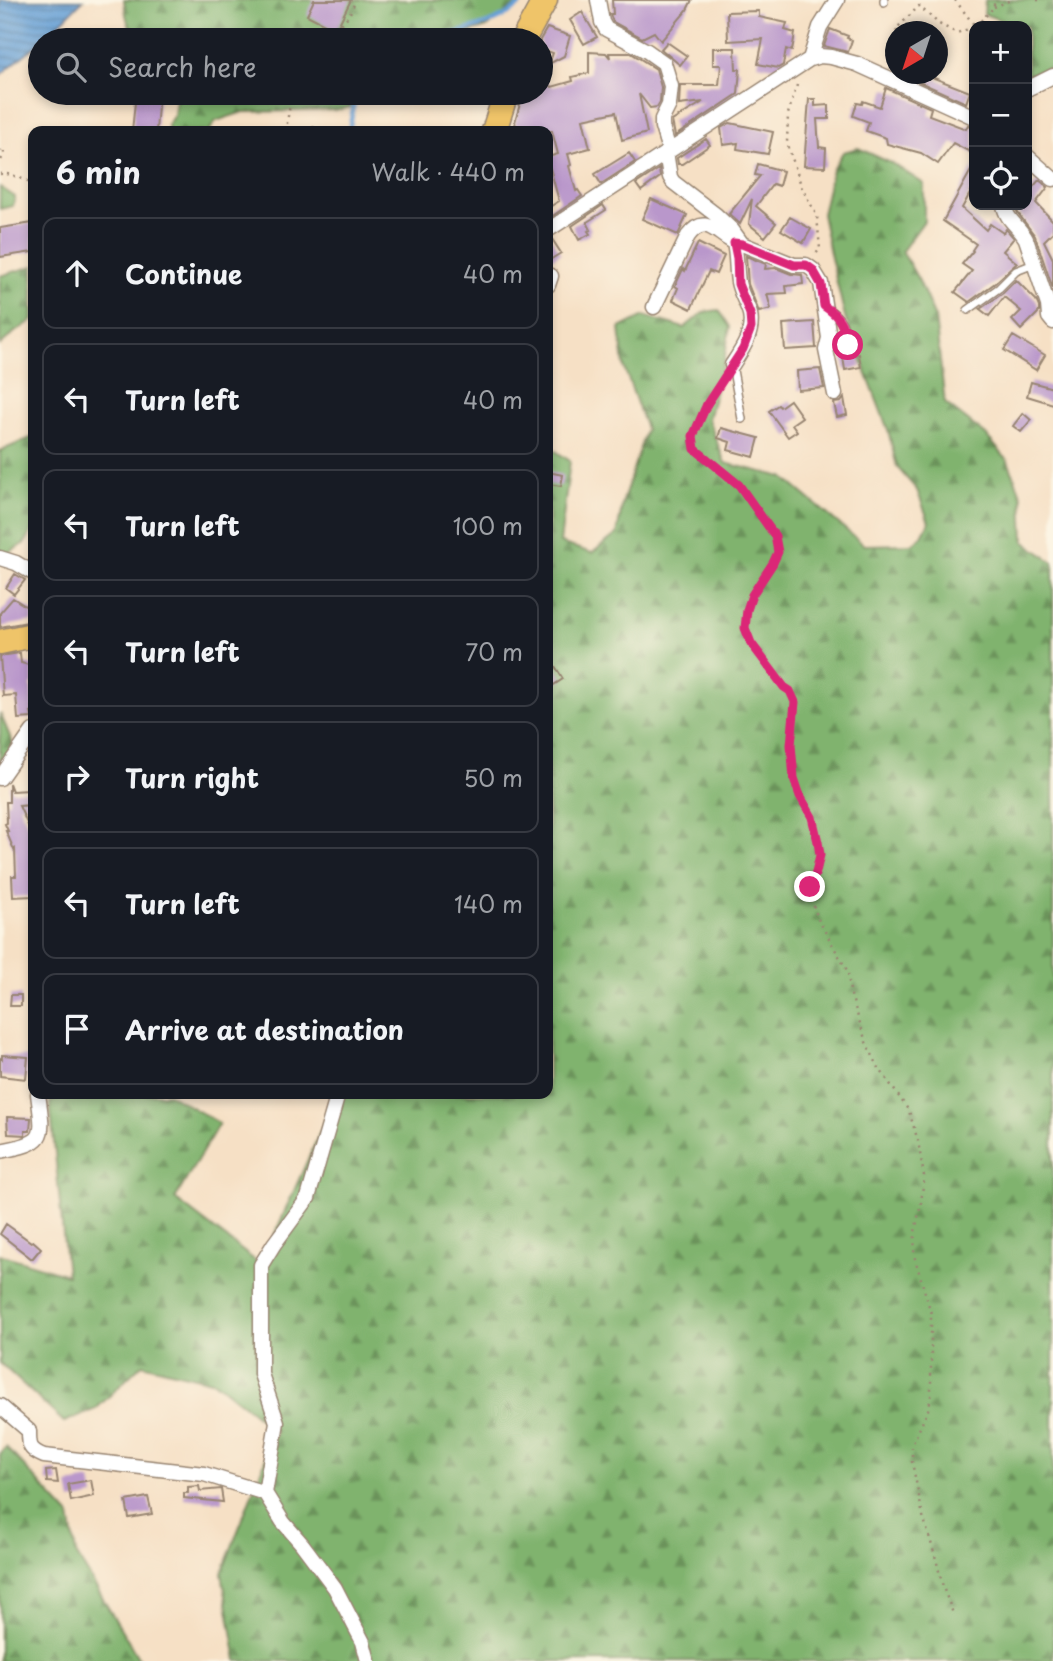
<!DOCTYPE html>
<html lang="en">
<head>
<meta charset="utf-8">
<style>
	:root { --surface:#171b24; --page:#20242c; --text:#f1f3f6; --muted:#9ea1a6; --line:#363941 }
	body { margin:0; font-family:"Playpen Sans",sans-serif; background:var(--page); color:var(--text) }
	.controls { position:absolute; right:21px; top:21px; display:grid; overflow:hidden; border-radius:14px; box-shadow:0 4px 10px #0003 }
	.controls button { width:63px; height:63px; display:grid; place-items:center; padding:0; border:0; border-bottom:2px solid var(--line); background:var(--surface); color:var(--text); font:35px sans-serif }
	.compass { position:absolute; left:885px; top:21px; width:63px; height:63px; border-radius:50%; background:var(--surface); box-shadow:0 4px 10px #0003; rotate:219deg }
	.stop { position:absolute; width:21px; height:21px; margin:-16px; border:5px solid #db2777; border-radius:50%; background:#fff }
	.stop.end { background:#db2777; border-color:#fff; box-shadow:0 2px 7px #0008 }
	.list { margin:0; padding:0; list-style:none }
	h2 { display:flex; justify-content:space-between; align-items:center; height:91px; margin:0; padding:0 28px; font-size:30px }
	h2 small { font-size:23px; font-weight:400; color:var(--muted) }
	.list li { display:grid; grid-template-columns:46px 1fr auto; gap:21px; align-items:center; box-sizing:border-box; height:112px; margin:0 14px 14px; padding:0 14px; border:2px solid var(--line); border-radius:14px }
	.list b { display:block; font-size:26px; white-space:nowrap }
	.list em { font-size:23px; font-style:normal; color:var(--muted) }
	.icon { flex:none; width:38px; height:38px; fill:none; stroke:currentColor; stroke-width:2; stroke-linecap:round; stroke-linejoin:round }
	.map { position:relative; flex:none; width:1053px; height:1661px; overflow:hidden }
	.search { position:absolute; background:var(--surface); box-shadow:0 4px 10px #0003; left:28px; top:28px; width:525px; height:77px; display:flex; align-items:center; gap:18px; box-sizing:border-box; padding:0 24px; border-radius:38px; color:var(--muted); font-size:26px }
	.panel { position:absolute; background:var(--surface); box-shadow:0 4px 10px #0003; left:28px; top:126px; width:525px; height:973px; border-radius:14px }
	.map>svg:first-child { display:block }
	.forest { fill:url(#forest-firs); stroke:#5e6e46; stroke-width:2 }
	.water { fill:url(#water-rules); stroke:#51657a; stroke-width:2 }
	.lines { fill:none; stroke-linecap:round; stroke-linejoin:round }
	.stream { stroke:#67a0d6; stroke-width:4.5 }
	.building { fill:#b997cb }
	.service-casing { stroke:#988572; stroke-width:10 }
	.minor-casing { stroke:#988572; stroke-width:17 }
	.trunk-casing { stroke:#988572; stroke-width:27 }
	.path { stroke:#988572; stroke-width:2.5; stroke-dasharray:2 5; stroke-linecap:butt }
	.service { stroke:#fff; stroke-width:7 }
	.minor { stroke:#fff; stroke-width:14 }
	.trunk { stroke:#efc469; stroke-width:24 }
	.route { stroke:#db2777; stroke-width:9 }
</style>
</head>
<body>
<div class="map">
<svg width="1053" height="1661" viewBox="0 0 1053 1661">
	<defs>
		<pattern id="forest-firs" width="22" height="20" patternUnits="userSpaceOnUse" patternTransform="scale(1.75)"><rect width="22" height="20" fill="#80b36e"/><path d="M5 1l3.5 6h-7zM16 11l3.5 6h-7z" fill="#6a925a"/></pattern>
		<pattern id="water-rules" width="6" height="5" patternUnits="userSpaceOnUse" patternTransform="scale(1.75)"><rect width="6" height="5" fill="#67a0d6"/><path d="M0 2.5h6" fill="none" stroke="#5683ad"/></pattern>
	</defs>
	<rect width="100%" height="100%" fill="#fcf5e5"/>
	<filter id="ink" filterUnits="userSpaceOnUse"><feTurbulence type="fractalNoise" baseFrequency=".0143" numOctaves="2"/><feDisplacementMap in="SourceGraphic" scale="14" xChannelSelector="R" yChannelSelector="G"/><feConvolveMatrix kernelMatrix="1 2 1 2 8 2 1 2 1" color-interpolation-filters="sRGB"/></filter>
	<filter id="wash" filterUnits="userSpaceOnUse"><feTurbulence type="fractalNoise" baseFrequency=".00686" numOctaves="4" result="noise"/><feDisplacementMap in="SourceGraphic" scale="28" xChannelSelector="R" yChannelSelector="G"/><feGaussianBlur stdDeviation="1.57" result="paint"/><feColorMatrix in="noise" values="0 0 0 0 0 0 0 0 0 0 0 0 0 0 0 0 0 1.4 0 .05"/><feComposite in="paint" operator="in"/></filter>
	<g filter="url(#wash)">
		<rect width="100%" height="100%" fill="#f6e0c5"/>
		<path class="forest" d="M124 0H522L487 27 455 37 437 38 413 37 406 40H149C127 31 126 21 124 0Z
			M985 0H1053V67L1027 75V26H1018L984 14Z
			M177 93H358L351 107 338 110 243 112 216 121 209 131H168V124L174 115Z
			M858 148 893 164 924 184V221L902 251 919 281 935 318 945 403 986 435 1008 461 1022 497 1024 541 1053 562V1661H237L222 1573 276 1431 215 1382 142 1364 96 1409 64 1422 0 1363V1254L67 1275 50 1102 77 1094H169L219 1123 175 1199 261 1265 337 1094H548V446L570 461 560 543 592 553 617 534 623 501 646 429 624 367 620 328 644 316 684 328 704 312 719 310 730 327 724 361 708 419 725 463 783 477 864 545 912 544 922 536 929 522 917 490 897 467 888 430 845 317 831 258 822 214 832 170 843 152Z
			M0 187 15 197 13 206 0 209Z
			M33 266V320L15 332 0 345V276Z
			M33 437V529L25 543 7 554 0 552V451Z
			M0 713 14 746 0 764Z
			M6 1447 70 1516 76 1554 140 1661H0V1454Z"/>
		<path class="water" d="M0 0H83L43 40H40V42L0 75Z"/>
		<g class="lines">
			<path class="stream" d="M431 40C459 31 505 24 524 0
				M349 131 356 93"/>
		</g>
		<g id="blocks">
			<path class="building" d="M314 0H351L336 30 307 15Z
				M612 0H692L687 10 661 41 654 32 642 38 613 22 610 14H613Z
				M759 11V17L787 23 785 30 795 33 792 51 786 49 783 65 778 68 758 64 763 39 728 41 727 12Z
				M582 12 597 37 584 44 570 20Z
				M547 28 570 36 564 56 549 64 553 53 541 49 540 40Z
				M830 29 848 36 847 38 852 40 848 52 824 46Z
				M667 42 687 56 680 65 661 49Z
				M713 48H735L736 69H740L738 94 675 136 672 121 703 102 679 105 680 85H719L721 65H713Z
				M589 52 606 53 610 58 609 53H631L656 69 661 87 660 102 657 107 650 108 639 94 647 133 622 140 616 112 583 119 590 148 568 154 571 165 569 166 576 191 578 190 582 196 548 219V208L559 201 550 168 548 169V157L558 154 552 131H517L515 122 523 93H541V76L552 87 573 81 572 77 589 73Z
				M905 74H924L970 92 966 103 904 75Z
				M886 88 931 108 929 115 966 129 968 125 974 127V154L953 143 938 164 921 153 887 144 886 138 866 131 869 122 853 116 857 103 862 104 863 101 880 107Z
				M136 93H159L156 131H132Z
				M809 99H815V106L829 105V119H817L819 147 826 148 825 167 804 166Z
				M730 123 773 132 768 154 737 149 738 143 723 145 721 128Z
				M706 139 710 145 682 164H678L677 158Z
				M629 153 635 162 601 184 595 174Z
				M758 164 783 171 779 186 773 184 756 206 776 223 765 237 749 224 752 199 740 224 729 214 760 176 755 175Z
				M974 165V186L962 208 986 230 990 224 1003 233 1006 229 1014 238 1003 251 1017 263 995 283 969 302 955 292 972 271 962 264 973 251 972 250 976 244 943 221Z
				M659 169 660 177 641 191 636 184Z
				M1039 180 1048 187 1036 203 1053 221V232L1044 241 1053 259V289L1035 236 1018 213 1014 205H1027V194Z
				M651 199 687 215 678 235 642 219Z
				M603 205 606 210 587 222 591 230 588 231 590 234 579 240 572 226Z
				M790 217 811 229 803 243 781 230Z
				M33 223V252L0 257V228Z
				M552 239 561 253 548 261V240Z
				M698 243 724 256 716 274 709 271 691 309 673 300 678 288 675 286 683 269 685 271Z
				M746 256 766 264 765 269 776 268 791 274 802 275 803 284 786 286 787 293 767 294 771 309 759 312 748 284Z
				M1016 280 1036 300 1039 307V312L1021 330 1012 320 1021 311 1004 297 989 316 980 309 1003 293Z
				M814 322 816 348 785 350 783 324Z
				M1013 336 1045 355 1036 370 1004 350Z
				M859 354 861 367 845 370 843 357Z
				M820 369 824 388 798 390 797 371Z
				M1031 382 1053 388V404L1027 396Z
				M844 398 847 415 837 417 834 403 841 402Z
				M790 400 802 417 792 424 797 431 788 437 769 411 778 405 780 407Z
				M1023 413 1031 420 1021 432 1013 426Z
				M721 428 759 438 754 457 728 450 730 442 718 438Z
				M548 472 563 475 561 486 548 484Z
				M15 574 25 580 14 594 6 588Z
				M13 598 33 611V621L0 627V613Z
				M20 653 21 663 33 666V685L31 684 33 712H31L32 718 18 719 16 695 3 696 0 656Z
				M548 655 563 679 552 686 548 679Z
				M9 783 12 791 30 790 31 805 19 806 33 836V896L13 897 12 876H16L15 849 14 850 6 831H8L5 824 7 823 6 802H9Z
				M11 995H21V1006H10Z
				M2 1055 28 1057 26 1079 0 1076V1058L2 1059Z
				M7 1117 31 1118 30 1131H25V1135L8 1134Z
				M6 1224 31 1242 33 1241 41 1248 32 1259 0 1234Z
				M56 1470 58 1483 47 1482 46 1471Z
				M91 1480 94 1496 71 1501 68 1484Z
				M199 1486 200 1491 221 1489 223 1502 184 1498V1493H188V1487Z
				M148 1497 152 1514 129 1518 126 1501Z"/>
		</g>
	</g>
	<g filter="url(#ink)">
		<use href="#blocks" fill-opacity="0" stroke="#988572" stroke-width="2"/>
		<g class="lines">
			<defs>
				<path id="service" d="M884 2V0
					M825 307C843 318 844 325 847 345
					M968 310 999 288 1016 271 1034 264
					M732 365 742 419"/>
				<path id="minor" d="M598 0 602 22 606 29 647 51 664 63 671 86 669 105 662 119V127L669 150
					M810 59 820 27 837 0
					M1027 89 1053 76
					M666 152 670 177 673 182 716 215 732 230 742 244
					M1027 156 1053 179
					M1004 205C1006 220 1019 226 1026 239L1048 305 1049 317 1053 322
					M548 230 810 59 820 56 831 57 857 64 974 117
					M548 275 551 276 548 285
					M654 307 688 236C708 209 720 242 742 244L794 265H806L813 270 821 283 829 338 826 350 835 394
					M732 365C742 350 754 333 750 314 747 303 740 293 738 282 736 269 737 257 734 243
					M0 558 16 563 33 573
					M0 778 33 731
					M0 1151C47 1142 44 1139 38 1094
					M0 1406 29 1431C29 1446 29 1450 44 1456L204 1474 265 1493 283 1522 302 1544 335 1588 363 1642 368 1661
					M265 1493 277 1422 261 1374V1265L274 1244 308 1198 338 1094"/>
				<path id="trunk" d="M523 40 545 0
					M494 131 506 93
					M0 642 33 635"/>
			</defs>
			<use href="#service" class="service-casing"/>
			<use href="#minor" class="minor-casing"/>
			<use href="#trunk" class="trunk-casing"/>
			<path class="path" d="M955 0 975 26
				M1037 0H1039
				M994 7 1011 0
				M976 26 994 7V0
				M897 32 896 29 919 6 939 24 957 33 974 27
				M328 40 349 15 356 0
				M797 85 788 114 787 143 802 188 817 216 820 249 815 255
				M287 131V122L292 93
				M299 131 311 127 336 131
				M0 151 4 149V154L0 162
				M0 174C12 172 22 181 33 182
				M724 376 707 404 693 436 695 449 739 485 775 536 778 552C774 562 769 572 762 581 759 585 755 590 752 594 732 631 763 660 784 687L790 691 795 702 791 745 794 778 800 796 812 817 819 842 820 855 816 872 810 887 812 901 818 919 848 972 850 992 866 1042 879 1068 909 1111 918 1141 924 1176 921 1203 915 1232 914 1255 931 1313V1397L928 1410 912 1445V1462L923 1516 936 1559 943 1587 954 1616"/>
			<use href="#service" class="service"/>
			<use href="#minor" class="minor"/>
			<use href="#trunk" class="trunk"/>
		</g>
	</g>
	<g class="lines" filter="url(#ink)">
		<path class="route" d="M810 887 816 872 820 855 818 842 812 817 800 796 794 778 791 745 795 702 790 691 784 687 751 643 745 628 747 610 752 595 773 563 778 552 775 536 739 485 695 449 693 436 707 404 743 349 751 328 750 314 738 284 737 258 734 243 742 244 794 265H806L813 270 821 284 824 306C842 318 843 325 848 345"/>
	</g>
</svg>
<div class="controls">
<button>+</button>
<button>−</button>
<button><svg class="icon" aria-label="locate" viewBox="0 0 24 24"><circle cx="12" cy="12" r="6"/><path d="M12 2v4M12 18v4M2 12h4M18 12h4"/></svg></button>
</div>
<svg class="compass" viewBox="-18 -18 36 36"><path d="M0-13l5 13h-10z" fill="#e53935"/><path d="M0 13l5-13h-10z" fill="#9ea1a6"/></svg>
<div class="stop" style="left:848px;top:345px"></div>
<div class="stop end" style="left:810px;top:887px"></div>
<div class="search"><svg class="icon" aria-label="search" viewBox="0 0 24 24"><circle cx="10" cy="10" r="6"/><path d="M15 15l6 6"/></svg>Search here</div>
<section class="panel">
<h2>6 min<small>Walk · 440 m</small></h2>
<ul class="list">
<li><svg class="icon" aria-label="ahead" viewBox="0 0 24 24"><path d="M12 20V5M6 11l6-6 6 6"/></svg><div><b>Continue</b></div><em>40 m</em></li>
<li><svg class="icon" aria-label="left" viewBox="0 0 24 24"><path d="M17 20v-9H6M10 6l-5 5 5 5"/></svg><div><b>Turn left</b></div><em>40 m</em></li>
<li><svg class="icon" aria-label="left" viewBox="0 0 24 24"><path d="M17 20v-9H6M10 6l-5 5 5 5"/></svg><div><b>Turn left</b></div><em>100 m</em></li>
<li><svg class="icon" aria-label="left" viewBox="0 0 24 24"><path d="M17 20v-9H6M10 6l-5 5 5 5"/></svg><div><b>Turn left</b></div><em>70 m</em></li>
<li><svg class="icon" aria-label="right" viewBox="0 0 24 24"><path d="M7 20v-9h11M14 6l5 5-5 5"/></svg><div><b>Turn right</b></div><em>50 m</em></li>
<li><svg class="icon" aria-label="left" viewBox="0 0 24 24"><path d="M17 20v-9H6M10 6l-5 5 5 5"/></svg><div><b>Turn left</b></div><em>140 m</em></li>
<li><svg class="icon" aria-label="arrive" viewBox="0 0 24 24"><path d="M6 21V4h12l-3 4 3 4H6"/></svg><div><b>Arrive at destination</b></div></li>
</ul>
</section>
</div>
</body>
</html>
